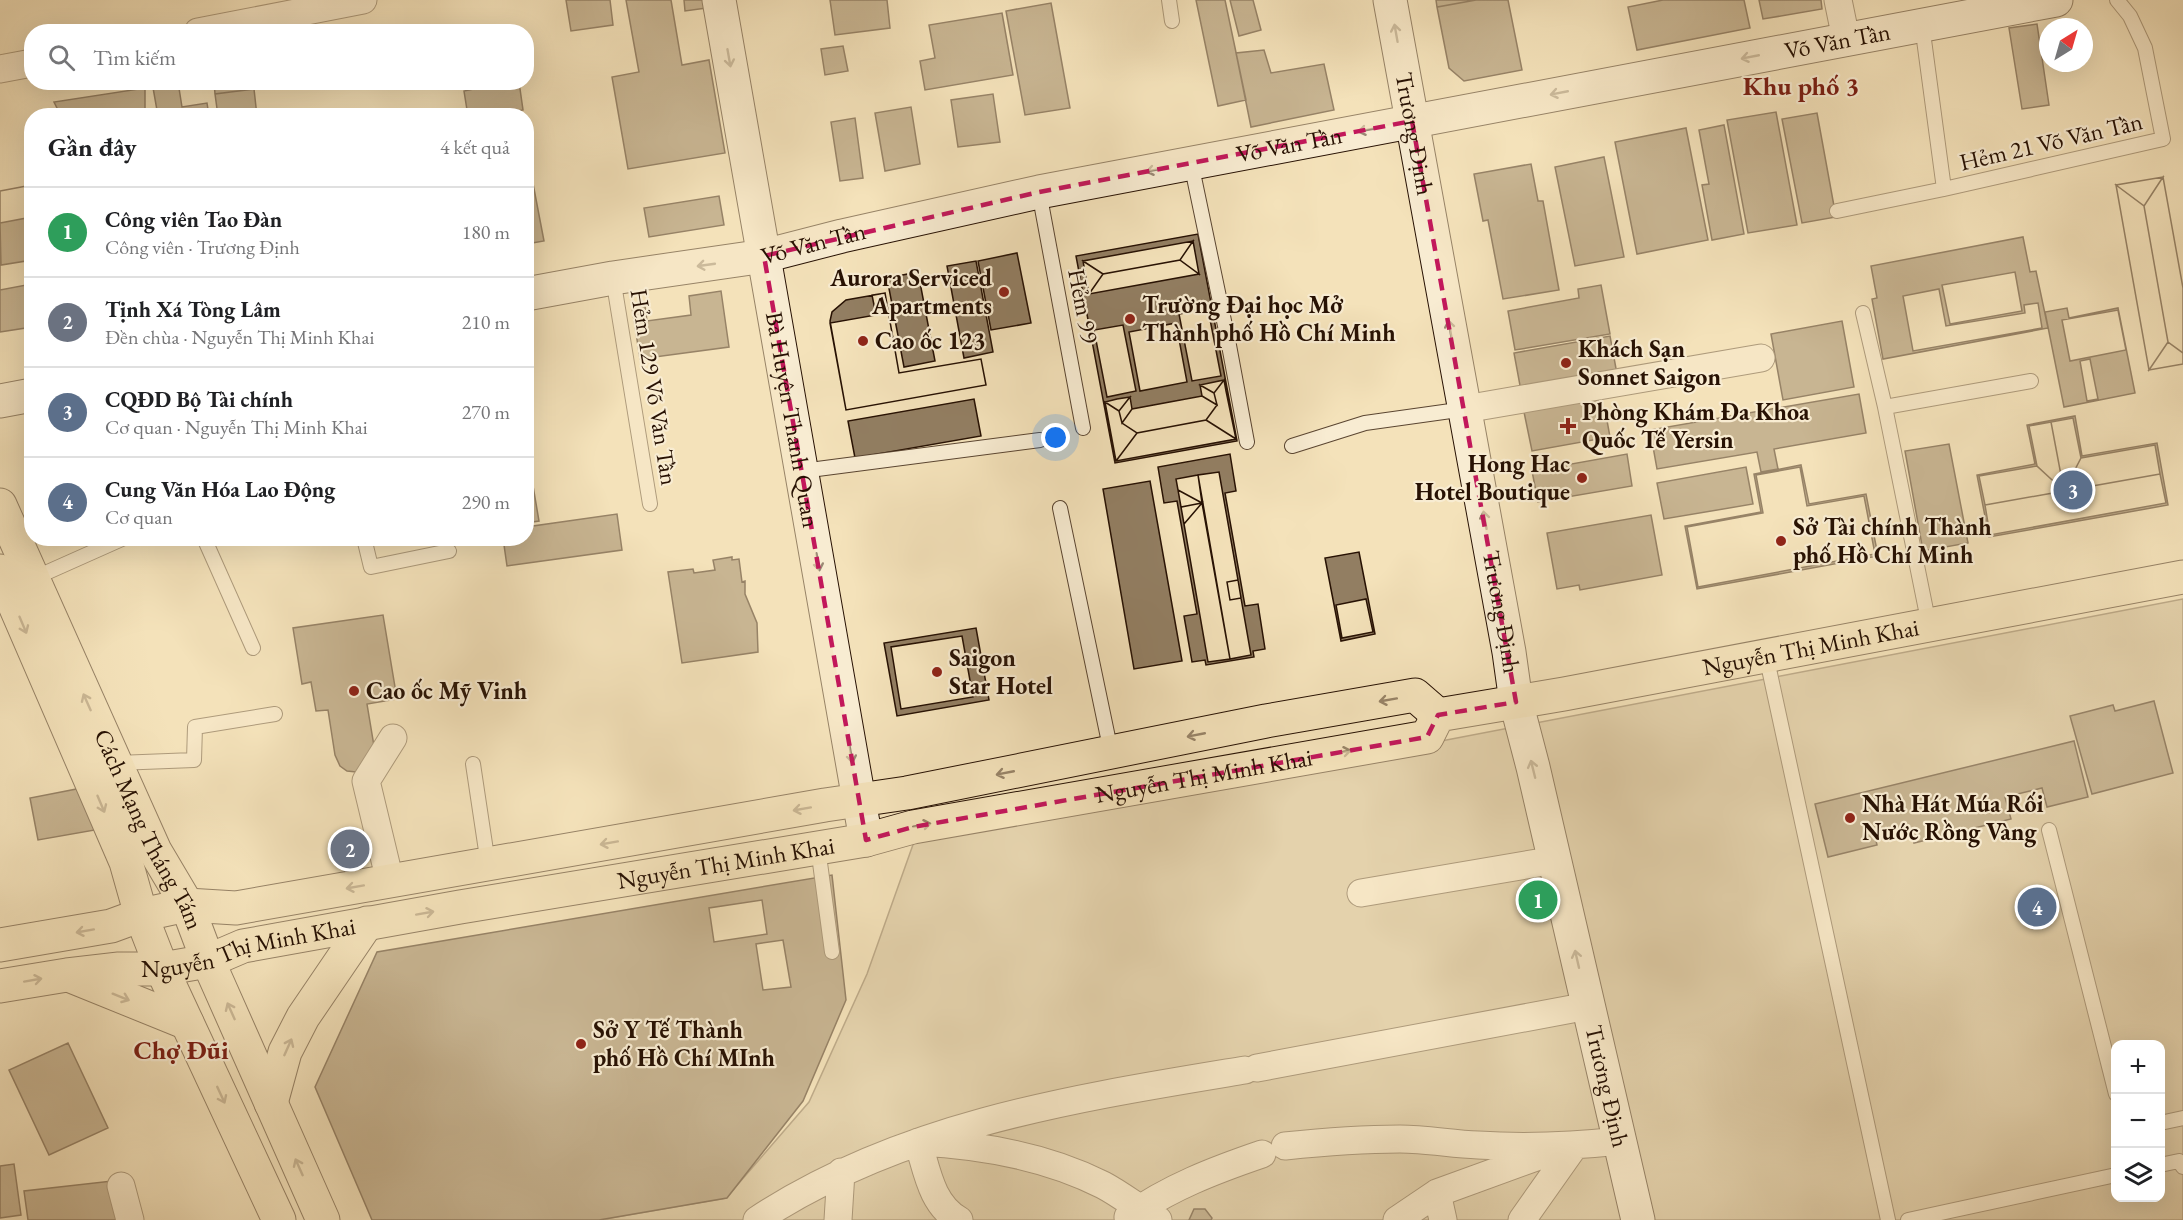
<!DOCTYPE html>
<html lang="vi">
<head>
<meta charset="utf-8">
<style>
	:root { --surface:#fff; --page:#f6f6f6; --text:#202124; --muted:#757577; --line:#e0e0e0; --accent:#8f2418 }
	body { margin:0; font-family:"EB Garamond",serif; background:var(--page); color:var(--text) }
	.controls { position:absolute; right:18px; bottom:18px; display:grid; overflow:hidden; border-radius:12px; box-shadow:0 6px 24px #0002 }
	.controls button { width:54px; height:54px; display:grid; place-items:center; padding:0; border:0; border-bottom:2px solid var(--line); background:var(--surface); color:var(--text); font:30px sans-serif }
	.compass { position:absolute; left:2039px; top:18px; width:54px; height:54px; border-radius:50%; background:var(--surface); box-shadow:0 6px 24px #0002; rotate:37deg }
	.you { position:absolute; left:1056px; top:438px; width:21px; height:21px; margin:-15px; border:4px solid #fff; border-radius:50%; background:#1a73e8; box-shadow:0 0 0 9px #1a73e833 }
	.badge { display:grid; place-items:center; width:39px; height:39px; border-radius:50%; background:var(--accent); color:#fff; font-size:20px; font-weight:700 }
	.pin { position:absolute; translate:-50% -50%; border:3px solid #fff; box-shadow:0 2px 6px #0006 }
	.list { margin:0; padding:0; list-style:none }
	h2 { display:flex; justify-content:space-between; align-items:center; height:78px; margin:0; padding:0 24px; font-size:26px }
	h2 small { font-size:20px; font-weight:400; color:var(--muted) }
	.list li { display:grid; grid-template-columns:39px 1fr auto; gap:18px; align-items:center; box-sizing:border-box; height:90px; padding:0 24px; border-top:2px solid var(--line) }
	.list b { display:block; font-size:22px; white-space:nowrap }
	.list p { margin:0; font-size:20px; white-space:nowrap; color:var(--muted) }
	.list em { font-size:20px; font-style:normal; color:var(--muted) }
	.icon { flex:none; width:33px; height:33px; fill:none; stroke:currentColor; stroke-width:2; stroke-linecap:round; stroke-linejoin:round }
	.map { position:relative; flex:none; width:2183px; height:1220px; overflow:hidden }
	.search { position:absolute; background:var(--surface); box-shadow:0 6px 24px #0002; left:24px; top:24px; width:510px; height:66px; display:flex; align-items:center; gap:15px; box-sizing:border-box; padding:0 21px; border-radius:24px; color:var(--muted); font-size:22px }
	.panel { position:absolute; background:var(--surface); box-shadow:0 6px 24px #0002; left:24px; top:108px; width:510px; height:438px; border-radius:24px }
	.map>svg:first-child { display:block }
	.green { fill:#d1be9b; stroke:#7c684f; stroke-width:1.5; fill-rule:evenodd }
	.building { fill:#927e62; stroke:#271103; stroke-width:1.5; fill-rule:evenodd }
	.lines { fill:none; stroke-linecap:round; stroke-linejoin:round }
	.lane-casing { stroke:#5a4531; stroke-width:16 }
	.street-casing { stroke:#5a4531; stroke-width:29 }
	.secondary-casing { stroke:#271103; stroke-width:35 }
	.primary-casing { stroke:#271103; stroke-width:35 }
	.lane { stroke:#f8ecd2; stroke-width:14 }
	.street { stroke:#f8ecd2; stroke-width:27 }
	.secondary { stroke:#f8ecd2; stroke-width:33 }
	.primary { stroke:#f4e2ba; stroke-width:33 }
	.oneway { stroke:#9a8975 }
	.oneway2 { stroke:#988468 }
	.marked { fill:none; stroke:#c2185b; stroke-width:4.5; stroke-dasharray:12 8; stroke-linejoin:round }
	.poi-dot { fill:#8f2418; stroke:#f8ecd2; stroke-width:2 }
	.labels { text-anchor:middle; stroke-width:4.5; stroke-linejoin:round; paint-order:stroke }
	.street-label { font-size:24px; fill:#271103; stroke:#f8ecd2 }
	.poi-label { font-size:24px; font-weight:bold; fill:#271103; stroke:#f8ecd2; text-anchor:start }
	.neighbourhood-label { font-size:26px; font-weight:bold; fill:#7a1f14; stroke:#f8ecd2 }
</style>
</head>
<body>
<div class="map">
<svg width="2183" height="1220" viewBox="0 0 2183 1220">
	<rect width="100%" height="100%" fill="#f4e2ba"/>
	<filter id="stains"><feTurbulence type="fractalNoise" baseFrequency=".00333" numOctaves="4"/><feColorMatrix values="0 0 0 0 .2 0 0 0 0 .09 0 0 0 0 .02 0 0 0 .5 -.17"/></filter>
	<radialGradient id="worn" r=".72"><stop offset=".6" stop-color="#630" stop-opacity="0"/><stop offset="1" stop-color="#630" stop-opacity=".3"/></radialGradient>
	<path class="green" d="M2183 599V1220H599L726 1198 809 1102 867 974 920 825 1436 742ZM2116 1044H2160V1198H2116Z"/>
	<path class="building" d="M566 0H610L613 25 571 31Z
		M626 0H671L682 65 709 60 725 153 628 169 612 77 639 72Z
		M684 0H721V6L685 11Z
		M830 0H887L890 28 835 35Z
		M1196 0H1225L1246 100 1218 106Z
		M1230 0H1253L1261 30 1239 36Z
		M1436 0H1476L1437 7Z
		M1476 0H1508L1522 70 1464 81 1449 68 1437 7Z
		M1663 0H1744L1750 28 1637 50 1628 7Z
		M1759 0H1821L1822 9 1763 19Z
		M1051 3 1070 108 1025 115 1006 11Z
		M1002 13 1013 75 925 90 920 61 935 58 929 25Z
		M2037 24 2049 105 2022 109 2009 28Z
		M843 46 848 71 825 75 821 49Z
		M1264 50 1271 73 1324 64 1334 110 1251 127 1236 53Z
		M152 82H178L182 107 207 103 209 116H158Z
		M214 82H253L254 89 215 94Z
		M472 82H519L523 110 491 116H468L464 91 474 89Z
		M145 88V116H61L54 102Z
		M254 89 257 116H218L215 94Z
		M993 94 1000 142 958 147 951 100Z
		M911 107 920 164 885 171 875 113Z
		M1776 112 1797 225 1748 233 1727 120Z
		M1817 113 1836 217 1802 223 1782 119Z
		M855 118 863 178 840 181 831 122Z
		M1724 125 1744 234 1712 240 1702 185 1709 184 1699 130Z
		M1686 128 1708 240 1637 254 1615 142Z
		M526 147 544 241 526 244Z
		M1604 157 1624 257 1575 266 1555 167Z
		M1531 164 1538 201H1543L1559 290 1503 299 1488 220 1483 221 1474 174Z
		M2163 177 2183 288V364L2149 370 2116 185Z
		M2163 177 2183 288V353L2168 342 2144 206Z
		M2163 177 2144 206 2116 185Z
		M32 185V327L0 332V191Z
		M32 185V284L0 290V191Z
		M2116 185 2144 206 2168 342 2149 370Z
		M719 196 724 225 649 237 644 208Z
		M32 217V260L1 265 0 223Z
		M1198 234 1237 441 1115 463 1076 256ZM1176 323 1187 382 1140 391 1129 332Z
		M2023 237 2030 272 2036 271 2048 328 1883 359 1872 299 1877 298 1871 266Z
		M1193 241 1199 274 1180 260Z
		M1193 241 1180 260 1103 274 1083 261Z
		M1017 253 1031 323 991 330 978 261Z
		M1180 260 1199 274 1089 294 1103 274Z
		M976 261 993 352 964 358 947 266Z
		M1083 261 1103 274 1089 294Z
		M918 272 935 361 904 367 887 278Z
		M2015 272 2022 311 1950 324 1942 285Z
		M1601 285 1610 334 1515 350 1508 311 1579 298 1578 289Z
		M1939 289 1946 326 2025 313 2024 305 2038 303 2042 328 1913 351 1903 296Z
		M721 291 729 347 640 359 632 307 645 306 647 321 691 315 689 296Z
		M885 293 899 373 981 359 986 385 846 410 830 321 832 312 846 300Z
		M885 293 899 373 981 359 986 385 846 410 830 323 876 315 872 295Z
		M2067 308 2069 318 2118 308 2135 393 2064 407 2045 312Z
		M1208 309 1221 376 1192 381 1179 314Z
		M2118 310 2126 350 2070 361 2062 320Z
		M1842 321 1854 387 1783 400 1771 334Z
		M1123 325 1136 391 1107 397 1094 330Z
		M1610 336 1617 374 1521 391 1514 353Z
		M2168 342 2183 353V364L2149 370Z
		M2090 359 2098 399 2087 401 2080 361Z
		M1224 380 1214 393 1200 385Z
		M1224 380 1226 391 1236 439 1206 420 1217 405 1214 393Z
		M1200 385 1214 393 1217 405 1202 396Z
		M1859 394 1866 433 1774 449 1778 469 1761 472 1757 452 1657 469 1650 430Z
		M1202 396 1217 405 1206 420 1137 433 1122 423 1132 409Z
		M1130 397 1132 409 1122 423 1119 411Z
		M1130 397 1119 411 1105 402 1117 399Z
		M974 399 981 436 855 458 848 421Z
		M1598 399 1601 415H1606L1610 437 1532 451 1524 412Z
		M1105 402 1119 411 1122 423 1137 433 1116 461Z
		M2075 416 2082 456 2157 443 2168 505 1989 537 1977 475 2035 464 2027 425Z
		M2073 418 2081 458 2064 491 2051 422Z
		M1206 420 1236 439 1116 461 1137 433Z
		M2051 422 2064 491 2037 466 2029 426Z
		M1949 444 1968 543 1923 551 1905 451Z
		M526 445 539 521 526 523Z
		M526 445 532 475 526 476Z
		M526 445 532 475 526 470Z
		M2155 445 2160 474 2064 491 2081 458Z
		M1230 454 1236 491 1225 493 1245 606 1258 604 1265 649 1253 651 1254 657 1206 665 1205 660 1192 662 1184 616 1197 614 1177 501 1164 503 1158 467Z
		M1627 454 1632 486 1538 502 1532 471Z
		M1801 465 1809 504 1866 494 1878 556 1697 589 1685 526 1761 512 1754 474Z
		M2037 466 2064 491 1985 505 1979 476Z
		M1746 467 1753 504 1664 519 1657 483Z
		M1800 467 1807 506 1864 496 1875 554 1698 587 1687 527 1763 513 1756 475Z
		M1219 472 1238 580 1227 582 1230 600 1241 598 1251 655 1230 659 1198 475Z
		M2160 474 2166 503 1990 535 1985 505Z
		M1198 475 1202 503 1178 490 1176 479Z
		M1150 481 1182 661 1134 669 1103 489Z
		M1178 490 1202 503 1181 507Z
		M1202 503 1184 524 1181 507Z
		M1202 503 1230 659 1208 662 1184 524Z
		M617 514 622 550 507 566 503 538H526V527Z
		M1651 515 1662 575 1580 590 1579 585 1557 589 1547 533Z
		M1359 552 1375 634 1341 641 1325 558Z
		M732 557V560L739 559 742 582 745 581V594L757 623 758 652 682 663 668 572 693 569 694 573 715 570 713 560Z
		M1238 580 1241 598 1230 600 1227 582Z
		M1366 599 1373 632 1342 638 1336 605Z
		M383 615 397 699 367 704 374 746 356 772 347 771 340 766 335 755 328 710 316 711 311 682 302 684 293 628Z
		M976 628 989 700 897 716 884 643Z
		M962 636 973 697 901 709 891 647Z
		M2154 701 2173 773 2092 794 2070 716 2113 705 2115 711Z
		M2074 741 2088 797 2047 807 2042 788 2005 797 2011 819 1914 843 1910 827 1875 836 1877 845 1828 857 1815 804Z
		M87 787 95 830 38 840 30 798Z
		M832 875 846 1000 803 1101 727 1198 599 1220H372L315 1087 377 952Z
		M762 900 767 934 714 942 709 908Z
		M783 940 791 987 763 990 756 944Z
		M68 1043 108 1128 49 1155 9 1070Z
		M14 1164 21 1215 0 1218V1166Z
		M112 1181 117 1220H28L24 1191Z
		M1194 1209H1205L1212 1218 1211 1220H1189Z"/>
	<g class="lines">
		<defs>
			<path id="lane" d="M1169 0 1172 21
				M1191 163 1228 340 1247 442
				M1944 189 2163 139 2145 48 2130 16 2117 0
				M1039 192 1083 428
				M1837 211 1944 189 1922 25
				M613 278 650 504
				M1863 313 1885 407 2031 381
				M1885 407 1929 625
				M1292 446 1365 423 1465 409
				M802 471 1040 440
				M1060 508 1111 752
				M204 538 253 648
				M364 538 371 567 449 551
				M32 579 124 538
				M1766 655 1888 1220
				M117 763 194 760 195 727 275 714
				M473 764 488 864
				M2049 830 2116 1094
				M818 848 832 952
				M2160 1123 2183 1118
				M2160 1165 2179 1161 2183 1167
				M1908 1220 2116 1175"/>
			<path id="street" d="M1838 0 1846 39
				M198 32 363 0
				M0 69 32 63
				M1465 409 1761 358
				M390 881 366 781 393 738
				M1361 893 1555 860
				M1257 1068 1588 1006
				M1285 1146C1323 1142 1361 1139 1400 1139 1426 1139 1452 1144 1478 1145 1526 1148 1573 1146 1620 1141
				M121 1186 130 1220
				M1437 1193 1443 1220
				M1128 1217C1168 1188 1215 1170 1262 1154
				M757 1220C903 1124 1076 1098 1245 1070
				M838 1220 841 1172
				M959 1220C931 1204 927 1170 918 1142 981 1145 1046 1156 1103 1185 1122 1195 1139 1209 1158 1220
				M1397 1220 1437 1193 1547 1153
				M1522 1220 1575 1145"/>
			<g id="secondary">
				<path id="s1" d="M719 0 866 840"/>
				<path id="s2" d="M1390 0 1509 652 1516 702 1533 767 1638 1220"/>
				<path id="s3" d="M526 294 613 278 764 256 842 236 1039 192 2056 0"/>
				<path d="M0 401 32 395"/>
			</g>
			<g id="primary">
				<path id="s4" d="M0 505 155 851 187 905 208 961 323 1220"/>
				<path d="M0 571 126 862 141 915 162 969 279 1220"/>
				<path d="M0 945 111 926 141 915 187 905 236 908 825 805 907 793 1266 721 1415 695 1438 715"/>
				<path d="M71 976 187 1023"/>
				<path id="s5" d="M0 986 67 975 119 969H162L208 961 243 946 460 907 866 840 913 827 1427 737 1438 715 1564 694 2183 577"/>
				<path d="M271 1103 285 1052 303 1017 367 923"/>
			</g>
		</defs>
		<use href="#lane" class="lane-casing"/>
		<use href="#street" class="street-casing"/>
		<use href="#secondary" class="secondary-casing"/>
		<use href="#primary" class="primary-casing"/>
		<use href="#lane" class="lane"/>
		<use href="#street" class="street"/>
		<use href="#secondary" class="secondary"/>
		<use href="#primary" class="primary"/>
	</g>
	<defs><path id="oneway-shaft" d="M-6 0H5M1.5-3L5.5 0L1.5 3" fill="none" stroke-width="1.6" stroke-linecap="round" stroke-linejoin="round" transform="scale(1.5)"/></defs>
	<g class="oneway">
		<use href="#oneway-shaft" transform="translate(1396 33) rotate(-100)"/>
		<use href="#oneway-shaft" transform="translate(1750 57) rotate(169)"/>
		<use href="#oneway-shaft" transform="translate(729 58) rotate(80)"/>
		<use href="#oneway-shaft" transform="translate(1559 93) rotate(169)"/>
		<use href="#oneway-shaft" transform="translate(1367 130) rotate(169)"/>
		<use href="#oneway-shaft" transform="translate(1155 170) rotate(169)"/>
		<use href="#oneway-shaft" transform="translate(706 265) rotate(172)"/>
		<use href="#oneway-shaft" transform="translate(1450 329) rotate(-100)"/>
		<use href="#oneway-shaft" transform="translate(1485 520) rotate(-100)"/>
		<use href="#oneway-shaft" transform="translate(818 562) rotate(80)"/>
		<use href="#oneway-shaft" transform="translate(851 754) rotate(80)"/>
		<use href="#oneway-shaft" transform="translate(1533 769) rotate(-104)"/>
		<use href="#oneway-shaft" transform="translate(1577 959) rotate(-103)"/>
	</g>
	<g class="oneway2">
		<use href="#oneway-shaft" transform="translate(23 625) rotate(67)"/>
		<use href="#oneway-shaft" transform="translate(1388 700) rotate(170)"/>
		<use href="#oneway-shaft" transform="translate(87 702) rotate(-114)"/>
		<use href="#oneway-shaft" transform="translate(1196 735) rotate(169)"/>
		<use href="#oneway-shaft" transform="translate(1342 752) rotate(-10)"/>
		<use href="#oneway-shaft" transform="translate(1005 773) rotate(169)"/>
		<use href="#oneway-shaft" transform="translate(101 804) rotate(67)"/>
		<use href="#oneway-shaft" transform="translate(802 809) rotate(170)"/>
		<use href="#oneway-shaft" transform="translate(922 825) rotate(-10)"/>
		<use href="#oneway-shaft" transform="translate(609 843) rotate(170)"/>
		<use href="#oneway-shaft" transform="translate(355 887) rotate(170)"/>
		<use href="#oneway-shaft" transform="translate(425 913) rotate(-10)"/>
		<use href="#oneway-shaft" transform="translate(85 931) rotate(170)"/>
		<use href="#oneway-shaft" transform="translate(33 980) rotate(-10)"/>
		<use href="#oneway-shaft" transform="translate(121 997) rotate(22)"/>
		<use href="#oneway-shaft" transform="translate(231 1011) rotate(-114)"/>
		<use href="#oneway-shaft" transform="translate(288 1047) rotate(-66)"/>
		<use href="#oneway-shaft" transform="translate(221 1095) rotate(65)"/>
		<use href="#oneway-shaft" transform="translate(299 1167) rotate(-114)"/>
	</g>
	<path d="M0 0H2183V1220H0ZM1412 121 1516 702 1438 715 1427 737 913 827 866 840 764 256 1039 192Z" fill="#f4e2ba" fill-opacity=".55" fill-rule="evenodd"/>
	<path class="marked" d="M1412 121 1516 702 1438 715 1427 737 913 827 866 840 764 256 1039 192Z"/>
	<g class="poi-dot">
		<circle cx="1004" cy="292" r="6"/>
		<circle cx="1130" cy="319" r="6"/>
		<circle cx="863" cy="341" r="6"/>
		<circle cx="1566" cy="363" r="6"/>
		<path d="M1565 417h6v6h6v6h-6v6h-6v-6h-6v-6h6z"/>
		<circle cx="1582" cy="478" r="6"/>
		<circle cx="1781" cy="541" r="6"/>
		<circle cx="937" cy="672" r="6"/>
		<circle cx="354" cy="691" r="6"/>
		<circle cx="1850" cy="818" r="6"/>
		<circle cx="581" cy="1044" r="6"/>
	</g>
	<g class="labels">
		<g class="street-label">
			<text dy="8" stroke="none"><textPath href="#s3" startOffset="1336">Võ Văn Tần</textPath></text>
			<text dy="8" stroke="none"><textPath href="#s2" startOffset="136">Trương Định</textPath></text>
			<text transform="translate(2051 142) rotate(-13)" y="8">Hẻm 21 Võ Văn Tần</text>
			<text dy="8" stroke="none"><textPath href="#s3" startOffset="778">Võ Văn Tần</textPath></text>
			<text dy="8" stroke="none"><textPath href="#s3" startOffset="292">Võ Văn Tần</textPath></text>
			<text transform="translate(1083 306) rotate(79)" y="8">Hẻm 99</text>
			<text transform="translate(654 387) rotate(81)" y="8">Hẻm 129 Võ Văn Tần</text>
			<text dy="8" stroke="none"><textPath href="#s1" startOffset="426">Bà Huyện Thanh Quan</textPath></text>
			<text dy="8" stroke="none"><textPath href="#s2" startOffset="622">Trương Định</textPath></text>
			<text dy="8" stroke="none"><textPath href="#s5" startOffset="1854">Nguyễn Thị Minh Khai</textPath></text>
			<text dy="8" stroke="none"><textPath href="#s5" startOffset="1224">Nguyễn Thị Minh Khai</textPath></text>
			<text dy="8" stroke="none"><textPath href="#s4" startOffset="357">Cách Mạng Tháng Tám</textPath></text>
			<text dy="8" stroke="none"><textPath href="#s5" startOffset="738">Nguyễn Thị Minh Khai</textPath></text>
			<text dy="8" stroke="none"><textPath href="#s5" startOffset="252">Nguyễn Thị Minh Khai</textPath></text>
			<text dy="8" stroke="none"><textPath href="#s2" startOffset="1108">Trương Định</textPath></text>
		</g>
		<g class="poi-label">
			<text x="992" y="286" text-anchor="end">Aurora Serviced<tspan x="992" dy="28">Apartments</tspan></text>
			<text x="1142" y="313">Trường Đại học Mở<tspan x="1142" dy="28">Thành phố Hồ Chí Minh</tspan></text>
			<text x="875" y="349">Cao ốc 123</text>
			<text x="1578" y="357">Khách Sạn<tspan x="1578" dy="28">Sonnet Saigon</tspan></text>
			<text x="1582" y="420">Phòng Khám Đa Khoa<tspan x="1582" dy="28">Quốc Tế Yersin</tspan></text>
			<text x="1570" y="472" text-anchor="end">Hong Hac<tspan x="1570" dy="28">Hotel Boutique</tspan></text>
			<text x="1793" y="535">Sở Tài chính Thành<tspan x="1793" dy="28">phố Hồ Chí Minh</tspan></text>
			<text x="949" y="666">Saigon<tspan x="949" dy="28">Star Hotel</tspan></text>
			<text x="366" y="699">Cao ốc Mỹ Vinh</text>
			<text x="1862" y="812">Nhà Hát Múa Rối<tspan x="1862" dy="28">Nước Rồng Vàng</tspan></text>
			<text x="593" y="1038">Sở Y Tế Thành<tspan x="593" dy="28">phố Hồ Chí MInh</tspan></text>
		</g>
		<g class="neighbourhood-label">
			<text x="1801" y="95">Khu phố 3</text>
			<text x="181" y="1059">Chợ Đũi</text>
		</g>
	</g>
	<rect width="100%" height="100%" filter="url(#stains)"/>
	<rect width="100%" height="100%" fill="url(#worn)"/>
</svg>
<div class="controls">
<button>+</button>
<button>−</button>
<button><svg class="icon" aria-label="layers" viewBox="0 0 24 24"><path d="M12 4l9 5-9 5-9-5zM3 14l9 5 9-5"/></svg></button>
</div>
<svg class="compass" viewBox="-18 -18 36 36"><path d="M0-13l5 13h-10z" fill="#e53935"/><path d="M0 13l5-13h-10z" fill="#757577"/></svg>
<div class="you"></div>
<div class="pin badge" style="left:1538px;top:900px;background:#2e9e5b">1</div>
<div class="pin badge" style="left:350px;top:849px;background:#6b7280">2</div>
<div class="pin badge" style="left:2073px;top:490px;background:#5c6f8a">3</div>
<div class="pin badge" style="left:2037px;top:907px;background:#5c6f8a">4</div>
<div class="search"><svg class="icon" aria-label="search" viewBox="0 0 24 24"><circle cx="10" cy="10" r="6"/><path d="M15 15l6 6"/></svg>Tìm kiếm</div>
<section class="panel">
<h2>Gần đây<small>4 kết quả</small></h2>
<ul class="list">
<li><span class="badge" style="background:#2e9e5b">1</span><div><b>Công viên Tao Đàn</b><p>Công viên · Trương Định</p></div><em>180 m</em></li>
<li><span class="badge" style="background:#6b7280">2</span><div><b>Tịnh Xá Tòng Lâm</b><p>Đền chùa · Nguyễn Thị Minh Khai</p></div><em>210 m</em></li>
<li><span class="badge" style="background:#5c6f8a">3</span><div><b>CQĐD Bộ Tài chính</b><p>Cơ quan · Nguyễn Thị Minh Khai</p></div><em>270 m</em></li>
<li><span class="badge" style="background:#5c6f8a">4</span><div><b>Cung Văn Hóa Lao Động</b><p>Cơ quan</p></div><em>290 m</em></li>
</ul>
</section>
</div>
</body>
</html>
